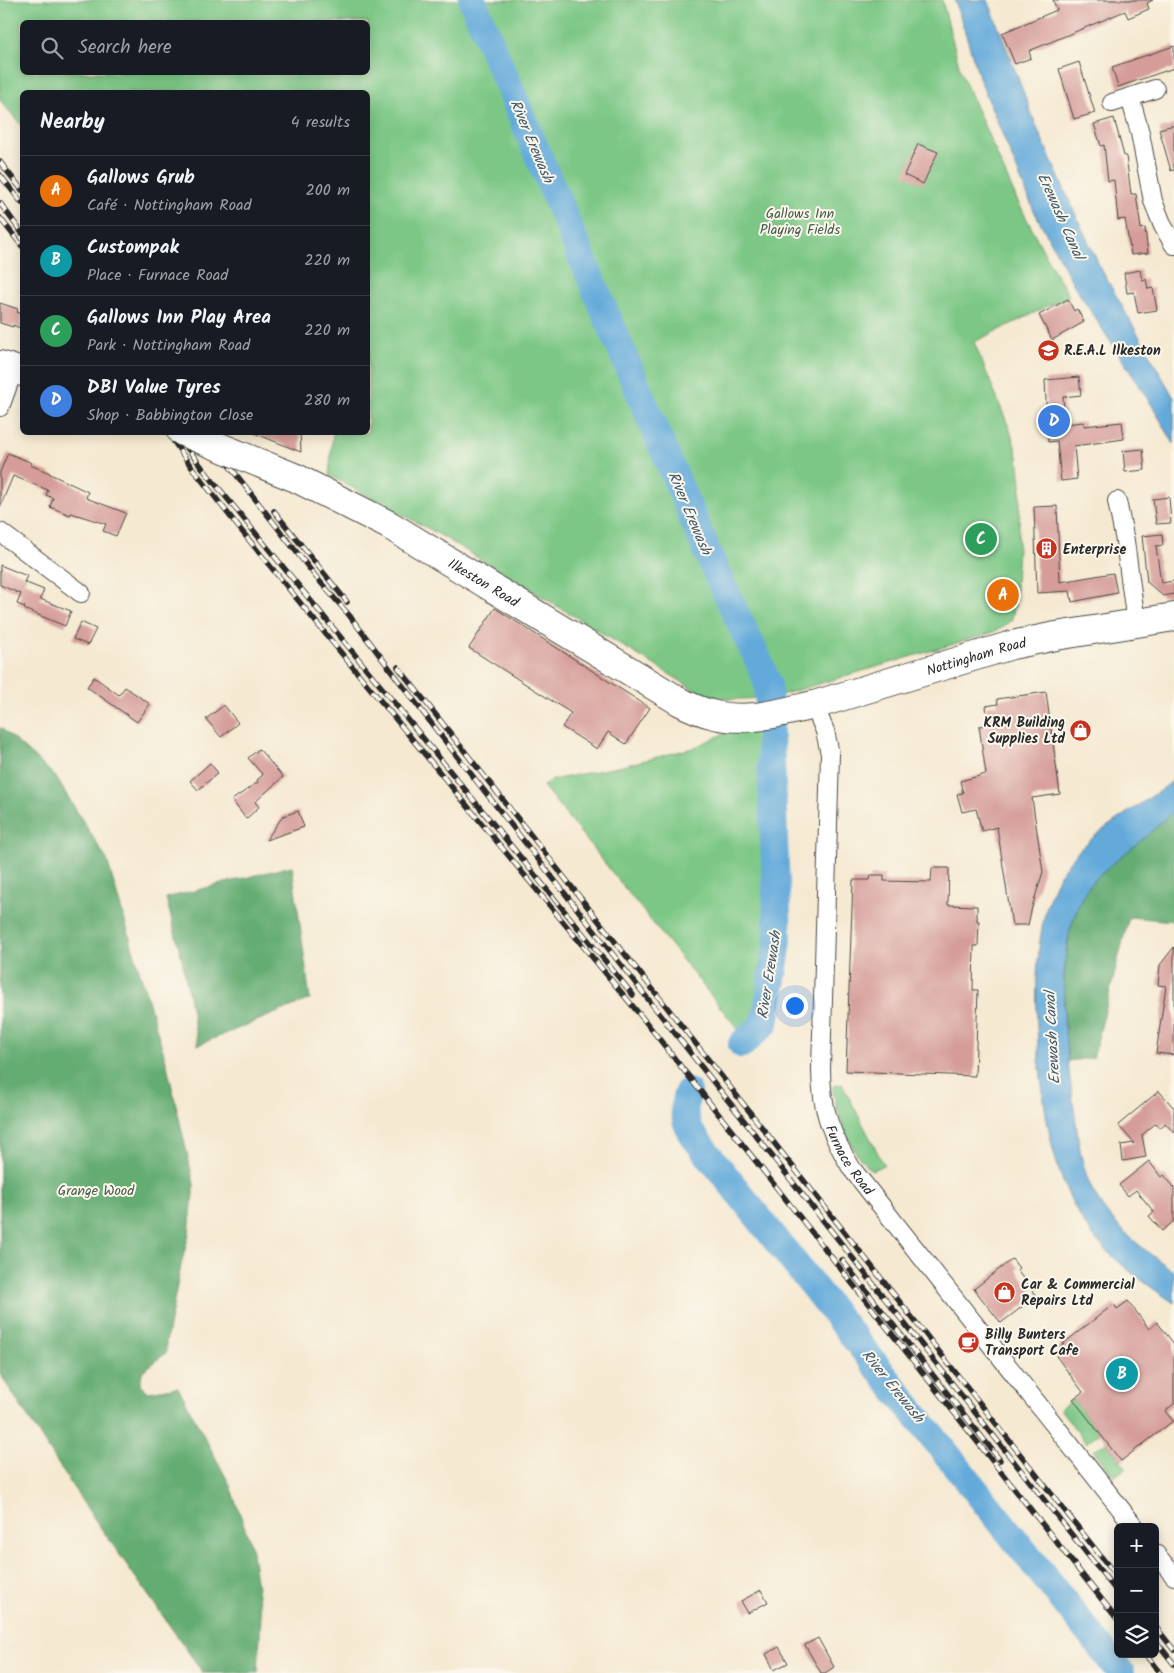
<!DOCTYPE html>
<html lang="en">
<head>
<meta charset="utf-8">
<style>
	:root { --surface:#171b24; --page:#242831; --text:#f1f3f6; --muted:#9ea1a6; --line:#363941; --accent:#c8321e }
	body { margin:0; font-family:Kalam,sans-serif; background:var(--page); color:var(--text) }
	.controls { position:absolute; right:15px; bottom:15px; display:grid; overflow:hidden; border-radius:8px; box-shadow:0 2px 12px #0003 }
	.controls button { width:45px; height:45px; display:grid; place-items:center; padding:0; border:0; border-bottom:1px solid var(--line); background:var(--surface); color:var(--text); font:25px sans-serif }
	.you { position:absolute; left:794px; top:1005px; width:18px; height:18px; margin:-12px; border:4px solid #fff; border-radius:50%; background:#1a73e8; box-shadow:0 0 0 8px #1a73e833 }
	.badge { display:grid; place-items:center; width:32px; height:32px; border-radius:50%; background:var(--accent); color:#fff; font-size:16px; font-weight:700 }
	.pin { position:absolute; translate:-50% -50%; border:2px solid #fff; box-shadow:0 1px 5px #0006 }
	.list { margin:0; padding:0; list-style:none }
	h2 { display:flex; justify-content:space-between; align-items:center; height:65px; margin:0; padding:0 20px; font-size:21px }
	h2 small { font-size:16px; font-weight:400; color:var(--muted) }
	.list li { display:grid; grid-template-columns:32px 1fr auto; gap:15px; align-items:center; box-sizing:border-box; height:70px; padding:0 20px; border-top:1px solid var(--line) }
	.list b { display:block; font-size:19px; white-space:nowrap }
	.list p { margin:0; font-size:16px; white-space:nowrap; color:var(--muted) }
	.list em { font-size:16px; font-style:normal; color:var(--muted) }
	.icon { flex:none; width:28px; height:28px; fill:none; stroke:currentColor; stroke-width:2; stroke-linecap:round; stroke-linejoin:round }
	.map { position:relative; flex:none; width:1174px; height:1673px; overflow:hidden }
	.search { position:absolute; background:var(--surface); box-shadow:0 2px 12px #0003; left:20px; top:20px; width:350px; height:55px; display:flex; align-items:center; gap:12px; box-sizing:border-box; padding:0 18px; border-radius:8px; color:var(--muted); font-size:19px }
	.panel { position:absolute; background:var(--surface); box-shadow:0 2px 12px #0003; left:20px; top:90px; width:350px; height:345px; border-radius:8px }
	.map>svg:first-child { display:block }
	.green { fill:#7bc785; stroke:#537958; fill-rule:evenodd }
	.forest { fill:#64ac72; stroke:#486c4e }
	.water { fill:#63aada; stroke:#476a82 }
	.lines { fill:none; stroke-linecap:round; stroke-linejoin:round }
	.river { stroke:#63aada; stroke-width:28 }
	.building { fill:#d59c98 }
	.street-casing { stroke:#494844; stroke-width:20 }
	.primary-casing { stroke:#494844; stroke-width:30 }
	.street { stroke:#fff; stroke-width:18 }
	.primary { stroke:#fff; stroke-width:28 }
	.rail-casing { stroke:#2b2b2b; stroke-width:5.5 }
	.rail { stroke:#fbf7ec; stroke-width:4; stroke-dasharray:11; stroke-linecap:butt }
	.primary-bridge-casing { stroke:#494844; stroke-width:30; stroke-linecap:butt }
	.primary-bridge { stroke:#fff; stroke-width:28 }
	.labels { text-anchor:middle; stroke-width:4; stroke-linejoin:round; paint-order:stroke }
	.park-label { font-size:14px; fill:#435a46; stroke:#fbf7ec }
	.poi-label { font-size:14px; font-weight:bold; fill:#2b2b2b; stroke:#fbf7ec; text-anchor:start }
	.street-label { font-size:14px; fill:#2b2b2b; stroke:#fbf7ec }
	.water-label { font-size:15px; font-style:italic; fill:#3f5768; stroke:#fbf7ec }
</style>
</head>
<body>
<div class="map">
<svg width="1174" height="1673" viewBox="0 0 1174 1673">
	<rect width="100%" height="100%" fill="#fbf7ec"/>
	<filter id="ink" filterUnits="userSpaceOnUse"><feTurbulence type="fractalNoise" baseFrequency=".02" numOctaves="2"/><feDisplacementMap in="SourceGraphic" scale="10" xChannelSelector="R" yChannelSelector="G"/><feConvolveMatrix kernelMatrix="1 2 1 2 8 2 1 2 1" color-interpolation-filters="sRGB"/></filter>
	<filter id="wash" filterUnits="userSpaceOnUse"><feTurbulence type="fractalNoise" baseFrequency=".0096" numOctaves="4" result="noise"/><feDisplacementMap in="SourceGraphic" scale="20" xChannelSelector="R" yChannelSelector="G"/><feGaussianBlur stdDeviation="1.12" result="paint"/><feColorMatrix in="noise" values="0 0 0 0 0 0 0 0 0 0 0 0 0 0 0 0 0 1.4 0 .05"/><feComposite in="paint" operator="in"/></filter>
	<g filter="url(#wash)">
		<rect width="100%" height="100%" fill="#f5e9d1"/>
		<path class="green" d="M0 0H459L508 114 537 170 634 403 709 578 750 664 757 686V698C736 700 716 700 697 691L442 536 329 475 333 433 368 432V92H22V126L0 100ZM22 22H368V72H22Z
			M479 0H942L961 73 1016 198 1049 262 1069 296 974 342 1010 430 1018 456 1021 484 1015 605 1012 619 1002 628 988 634 781 695 774 664 763 640 725 570Z
			M757 724V744L767 865 763 1010 757 1021 741 1033 543 786 552 780 622 766 693 748 738 727Z
			M842 1084 884 1165 872 1170C853 1159 833 1107 833 1086Z
			M1073 1399 1099 1433 1086 1443 1060 1409Z
			M1106 1442 1126 1468 1114 1477 1094 1451Z"/>
		<path class="forest" d="M0 727 55 776 107 860 166 1061 194 1184 189 1234 181 1265 166 1342V1353L142 1372 140 1386 149 1392 178 1387 229 1483 251 1545 261 1616 258 1673H203L84 1504 0 1374Z
			M1174 810V921L1129 917 1093 1058 1068 1061 1065 1033 1064 978 1070 928 1083 894 1103 870 1121 857Z
			M292 866 310 999 198 1045 182 959 166 898Z"/>
		<path class="water" d="M955 0H988L1038 130 1073 209 1101 269 1174 398V444L1151 404 1075 287 1034 211 980 80Z
			M1174 780V810C1158 826 1141 841 1123 855 1109 867 1092 878 1083 895 1052 954 1065 1044 1074 1108 1078 1135 1080 1164 1092 1189 1109 1225 1144 1249 1174 1272V1303C1143 1282 1107 1257 1086 1226 1074 1208 1063 1185 1057 1164 1037 1097 1024 947 1055 884 1078 836 1134 812 1174 780Z"/>
		<g class="lines">
			<path class="river" d="M472 0 714 568 760 664 768 685 778 941 765 1023 742 1044
				M688 1092C682 1107 684 1118 691 1133L1121 1673"/>
		</g>
		<g id="blocks">
			<path class="building" d="M1053 0H1153L1147 3 1149 9 1128 18 1125 11 1029 51 1031 58 1015 64 1002 33 1057 10Z
				M1174 46V68L1118 87 1112 67Z
				M1079 62 1095 113 1074 119 1059 69Z
				M1114 118 1124 156H1126L1131 194H1136L1141 229 1145 228 1148 253 1131 255 1125 219 1118 220 1114 180 1108 181 1104 145 1101 146 1094 124Z
				M1174 125V170L1171 171 1159 129Z
				M918 144 938 152 923 184 904 175Z
				M1140 270 1142 280 1146 279 1148 289 1153 288 1157 310 1138 313 1134 292 1127 293 1124 273Z
				M1068 299 1074 311 1077 309 1084 322 1052 340 1039 315Z
				M0 303 18 309 17 312 22 314V329L13 325V327L0 323Z
				M1079 377 1081 395 1063 397 1065 424 1084 422V426L1122 422 1124 439 1074 446 1077 479 1061 481 1057 441 1048 442 1045 380Z
				M254 432H300L301 452 254 433Z
				M1143 449 1145 470 1125 472 1123 451Z
				M8 453 32 463 30 465 50 473V474L88 492 86 498 126 513 116 536 103 531 106 524 71 513 70 515 50 507 53 498 46 495 48 490 13 476 0 507V472Z
				M1169 497 1171 523 1156 524 1153 499Z
				M1057 506 1060 582 1113 573 1117 593 1072 602 1070 591 1037 593 1034 507Z
				M1162 534 1163 545 1156 546 1161 583 1174 581V594L1163 596 1147 582 1142 536Z
				M0 565 27 576 24 582 44 590 40 599 71 611 65 626 24 609 25 607 17 604 21 594 0 585Z
				M994 596a9 9 0 1 1 18 0a9 9 0 1 1-18 0Z
				M495 608 650 708 626 744 608 732 597 749 562 727 571 713 469 648Z
				M81 622 96 629 88 645 73 639Z
				M94 677 119 695 125 687 150 704 137 722 87 687Z
				M1046 692 1060 794 1032 798 1043 872 1032 907 1028 925H1012L997 827 982 831 976 809 962 812 957 794 963 793 960 781 986 774 979 726 988 725 986 706 998 704 997 699Z
				M224 705 238 723 221 737 206 719Z
				M259 749 283 777 255 802 259 807 246 819 232 800 258 782 257 780 263 775 248 758Z
				M210 763 218 773 198 790 190 781Z
				M298 811 304 827 266 840 283 816Z
				M932 868H949L948 905 977 906V921H979L978 946H974L973 990H978L975 1076 846 1071 853 880H870L871 875H884V881L931 882Z
				M1174 947V1055L1156 1053 1166 986 1158 985 1160 965Z
				M1159 1091 1174 1108V1133L1165 1123 1160 1128 1156 1123 1142 1135 1146 1157 1123 1161 1121 1145 1134 1143 1118 1125Z
				M1149 1161 1161 1177 1164 1175 1174 1187V1221L1162 1231 1149 1216 1154 1212 1136 1190 1128 1196 1119 1185Z
				M1012 1259 1019 1268 1017 1270 1036 1296 1001 1323 974 1289Z
				M1128 1301 1149 1329 1157 1322 1174 1344V1404L1165 1411 1173 1421 1121 1461 1073 1399 1083 1392 1056 1356 1062 1351 1059 1347 1114 1304 1117 1309Z
				M761 1590 768 1602 748 1613 741 1601Z
				M818 1638 834 1667 825 1673H821L805 1645Z
				M779 1647 788 1663 774 1670 766 1654Z"/>
		</g>
	</g>
	<g filter="url(#ink)">
		<use href="#blocks" fill-opacity="0" stroke="#494844" stroke-width="1"/>
		<g class="lines">
			<defs>
				<g id="street">
					<path d="M1130 97 1140 133 1153 201 1163 226 1174 245"/>
					<path d="M1112 103 1155 89"/>
					<path d="M0 407 14 369"/>
					<path d="M1117 501 1125 541 1136 623"/>
					<path d="M0 532 81 593"/>
					<path id="s1" d="M814 705 825 731 830 754 821 1069C821 1109 831 1135 852 1169L1135 1527"/>
					<path d="M1155 1553 1174 1576"/>
				</g>
				<g id="primary">
					<path d="M0 365 22 372"/>
					<path id="s2" d="M296 478 389 525 679 701C690 707 702 712 715 715 747 723 783 712 814 705L1012 645 1056 636 1174 617"/>
				</g>
			</defs>
			<use href="#street" class="street-casing"/>
			<use href="#primary" class="primary-casing"/>
			<use href="#street" class="street"/>
			<use href="#primary" class="primary"/>
			<defs>
				<path id="rail" d="M0 162 22 190
					M0 175 22 203
					M0 203 22 233
					M0 218 22 246
					M167 432 190 465 240 529 351 665 645 1021 1118 1620
					M203 432 316 577 349 615 438 732 696 1060 1118 1593
					M177 435 208 475 633 995
					M274 511 347 602
					M398 667 1118 1578
					M842 1260 1000 1460
					M1155 1626 1174 1650
					M1155 1640 1174 1664
					M1145 1654 1160 1673"/>
			</defs>
			<use href="#rail" class="rail-casing"/>
			<use href="#rail" class="rail"/>
			<defs>
				<path id="primary-bridge" d="M183 432 296 478"/>
			</defs>
			<use href="#primary-bridge" class="primary-bridge-casing"/>
			<use href="#primary-bridge" class="primary-bridge"/>
		</g>
	</g>
	<defs>
		<symbol id="school-disc" viewBox="-11 -11 22 22"><circle r="9.5" fill="#c8321e" stroke="#fbf7ec"/><path d="M0-5L7-2L0 1L-7-2ZM-4 1L0 2.5L4 1V4Q0 6-4 4Z" fill="#fff"/></symbol>
		<symbol id="building-disc" viewBox="-11 -11 22 22"><circle r="9.5" fill="#c8321e" stroke="#fbf7ec"/><path d="M-4-6H4V6H1V3H-1V6H-4ZM-2.5-4.3h1.7v1.8h-1.7ZM.8-4.3h1.7v1.8H.8ZM-2.5-1h1.7V.8h-1.7ZM.8-1h1.7V.8H.8Z" fill="#fff"/></symbol>
		<symbol id="shop-disc" viewBox="-11 -11 22 22"><circle r="9.5" fill="#c8321e" stroke="#fbf7ec"/><path d="M-5-2.5h2.3a2.7 3.5 0 0 1 5.4 0H5L5.5 6h-11ZM-1.5-2.5h3a1.5 2.3 0 0 0-3 0Z" fill="#fff"/></symbol>
		<symbol id="cafe-disc" viewBox="-11 -11 22 22"><circle r="9.5" fill="#c8321e" stroke="#fbf7ec"/><path d="M-5.5-4.5H6V0H3Q3 3.5 0 3.5H-2.5Q-5.5 3.5-5.5 0ZM3-3.2v2h1.7v-2ZM-6 4.5H4V6H-6Z" fill="#fff"/></symbol>
	</defs>
	<g fill-rule="evenodd">
		<use href="#school-disc" x="1036" y="338" width="25" height="25"/>
		<use href="#building-disc" x="1034" y="536" width="25" height="25"/>
		<use href="#shop-disc" x="1068" y="718" width="25" height="25"/>
		<use href="#shop-disc" x="992" y="1280" width="25" height="25"/>
		<use href="#cafe-disc" x="956" y="1330" width="25" height="25"/>
	</g>
	<g class="labels">
		<g class="park-label">
			<text x="800" y="218">Gallows Inn<tspan x="800" dy="16">Playing Fields</tspan></text>
			<text x="96" y="1195">Grange Wood</text>
		</g>
		<g class="poi-label">
			<text x="1064" y="355">R.E.A.L Ilkeston</text>
			<text x="1063" y="554">Enterprise</text>
			<text x="1065" y="727" text-anchor="end">KRM Building<tspan x="1065" dy="16">Supplies Ltd</tspan></text>
			<text x="1021" y="1289">Car &amp; Commercial<tspan x="1021" dy="16">Repairs Ltd</tspan></text>
			<text x="985" y="1339">Billy Bunters<tspan x="985" dy="16">Transport Cafe</tspan></text>
		</g>
		<g class="street-label">
			<text dy="5" stroke="none"><textPath href="#s2" startOffset="215">Ilkeston Road</textPath></text>
			<text dy="5" stroke="none"><textPath href="#s2" startOffset="752">Nottingham Road</textPath></text>
			<text dy="5" stroke="none"><textPath href="#s1" startOffset="464">Furnace Road</textPath></text>
		</g>
		<g class="water-label">
			<text transform="translate(532 141) rotate(67)" y="5">River Erewash</text>
			<text transform="translate(1061 216) rotate(66)" y="5">Erewash Canal</text>
			<text transform="translate(690 513) rotate(67)" y="5">River Erewash</text>
			<text transform="translate(769 975) rotate(-81)" y="5">River Erewash</text>
			<text transform="translate(1052 1038) rotate(-93)" y="5">Erewash Canal</text>
			<text transform="translate(893 1386) rotate(51)" y="5">River Erewash</text>
		</g>
	</g>
</svg>
<div class="controls">
<button>+</button>
<button>−</button>
<button><svg class="icon" aria-label="layers" viewBox="0 0 24 24"><path d="M12 4l9 5-9 5-9-5zM3 14l9 5 9-5"/></svg></button>
</div>
<div class="you"></div>
<div class="pin badge" style="left:1003px;top:595px;background:#e8710a">A</div>
<div class="pin badge" style="left:1122px;top:1374px;background:#0f9aa8">B</div>
<div class="pin badge" style="left:981px;top:539px;background:#2e9e5b">C</div>
<div class="pin badge" style="left:1054px;top:421px;background:#3f7fe0">D</div>
<div class="search"><svg class="icon" aria-label="search" viewBox="0 0 24 24"><circle cx="10" cy="10" r="6"/><path d="M15 15l6 6"/></svg>Search here</div>
<section class="panel">
<h2>Nearby<small>4 results</small></h2>
<ul class="list">
<li><span class="badge" style="background:#e8710a">A</span><div><b>Gallows Grub</b><p>Café · Nottingham Road</p></div><em>200 m</em></li>
<li><span class="badge" style="background:#0f9aa8">B</span><div><b>Custompak</b><p>Place · Furnace Road</p></div><em>220 m</em></li>
<li><span class="badge" style="background:#2e9e5b">C</span><div><b>Gallows Inn Play Area</b><p>Park · Nottingham Road</p></div><em>220 m</em></li>
<li><span class="badge" style="background:#3f7fe0">D</span><div><b>DBI Value Tyres</b><p>Shop · Babbington Close</p></div><em>280 m</em></li>
</ul>
</section>
</div>
</body>
</html>
